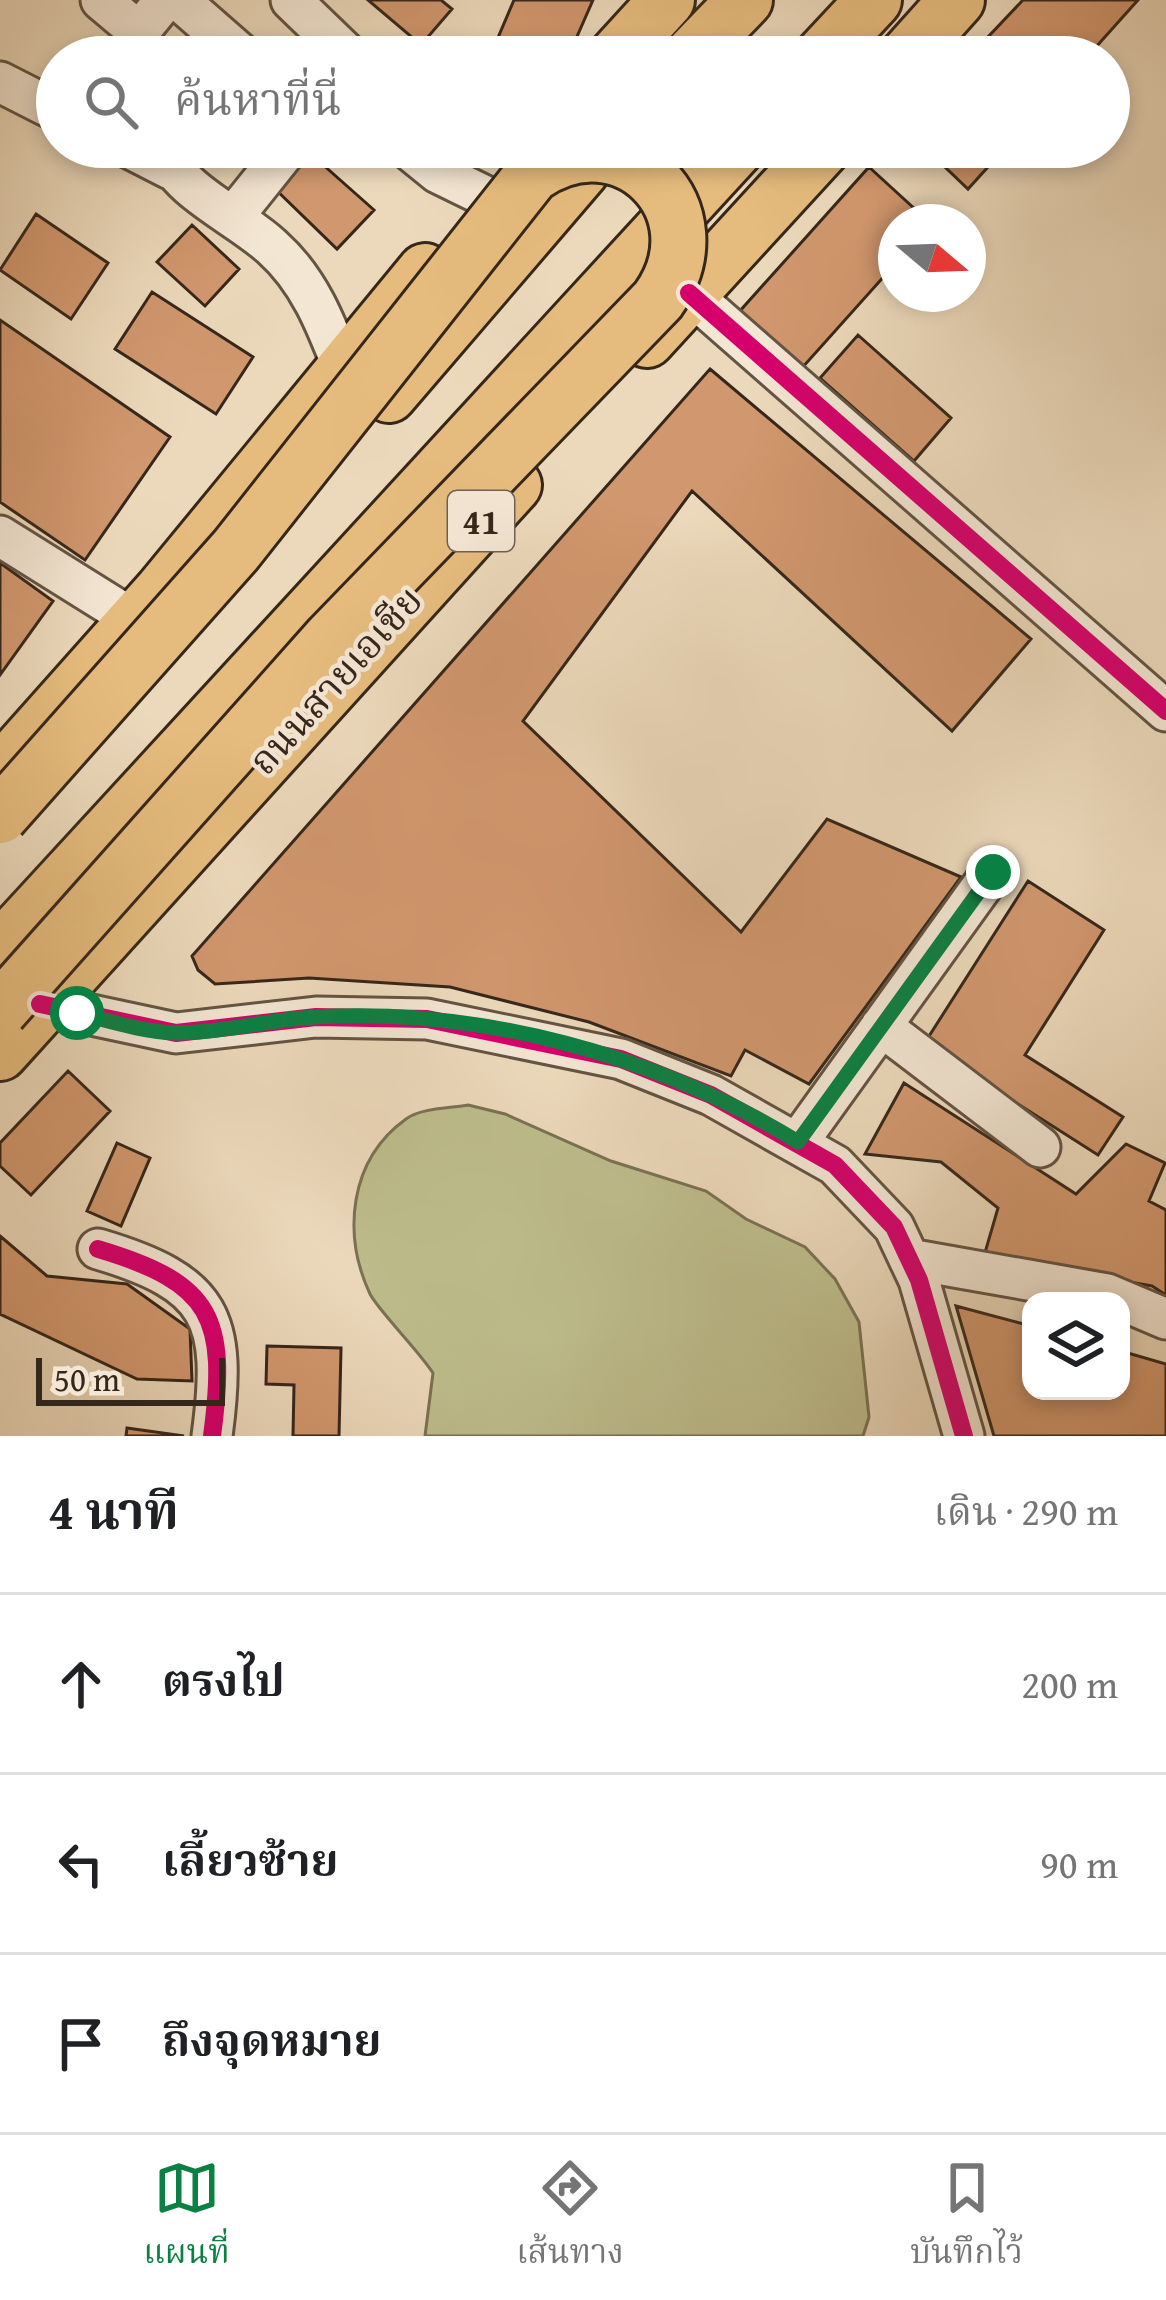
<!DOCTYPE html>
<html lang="th">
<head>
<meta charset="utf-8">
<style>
	:root { --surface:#fff; --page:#f2f2f2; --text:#202124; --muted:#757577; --line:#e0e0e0; --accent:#0b8043 }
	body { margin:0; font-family:"Gentium Book Plus","Noto Serif Thai",serif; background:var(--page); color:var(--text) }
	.controls { position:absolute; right:36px; bottom:36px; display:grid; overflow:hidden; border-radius:24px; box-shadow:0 6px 18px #0003 }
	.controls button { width:108px; height:108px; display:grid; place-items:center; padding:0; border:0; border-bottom:3px solid var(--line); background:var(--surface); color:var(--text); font:60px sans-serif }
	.compass { position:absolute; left:878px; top:204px; width:108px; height:108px; border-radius:50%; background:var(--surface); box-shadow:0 6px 18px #0003; rotate:109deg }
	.scale { position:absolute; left:36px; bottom:30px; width:189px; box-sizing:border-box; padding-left:12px; border:6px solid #36271b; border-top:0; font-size:33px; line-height:42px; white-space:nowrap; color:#36271b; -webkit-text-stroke:9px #f3e6d3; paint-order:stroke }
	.stop { position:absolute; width:36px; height:36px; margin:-27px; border:9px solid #0b8043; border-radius:50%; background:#fff }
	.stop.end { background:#0b8043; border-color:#fff; box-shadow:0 3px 12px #0008 }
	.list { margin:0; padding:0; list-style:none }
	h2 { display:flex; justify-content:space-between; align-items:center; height:156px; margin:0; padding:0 48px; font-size:51px }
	h2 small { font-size:39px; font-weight:400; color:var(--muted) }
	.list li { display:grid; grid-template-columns:78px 1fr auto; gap:36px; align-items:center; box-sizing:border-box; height:180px; padding:0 48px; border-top:3px solid var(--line) }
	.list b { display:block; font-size:45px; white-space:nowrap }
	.list em { font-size:39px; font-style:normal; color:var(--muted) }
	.icon { flex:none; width:66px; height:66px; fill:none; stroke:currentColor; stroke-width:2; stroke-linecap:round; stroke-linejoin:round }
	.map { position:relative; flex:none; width:1166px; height:1436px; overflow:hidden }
	.search { position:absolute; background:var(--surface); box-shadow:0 6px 18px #0003; left:36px; right:36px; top:36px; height:132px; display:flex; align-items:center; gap:30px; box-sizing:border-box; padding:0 42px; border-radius:66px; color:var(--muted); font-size:45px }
	.sheet { height:696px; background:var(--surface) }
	nav { display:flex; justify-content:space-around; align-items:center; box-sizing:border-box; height:168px; border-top:3px solid var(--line); background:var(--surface); font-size:33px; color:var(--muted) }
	nav a { display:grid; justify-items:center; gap:6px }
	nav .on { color:var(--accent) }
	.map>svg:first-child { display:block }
	.green { fill:#bebd8c; stroke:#7a7254; stroke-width:3 }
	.building { fill:#d1976e; stroke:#36271b; stroke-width:3 }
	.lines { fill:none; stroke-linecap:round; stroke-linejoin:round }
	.minor-casing { stroke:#645443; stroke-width:45 }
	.highway-casing { stroke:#36271b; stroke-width:60 }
	.minor { stroke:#f3e6d3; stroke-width:39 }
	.highway { stroke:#e6bc7e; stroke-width:54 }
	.highway-bridge-casing { stroke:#36271b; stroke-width:60; stroke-linecap:butt }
	.highway-bridge { stroke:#e6bc7e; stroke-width:54 }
	.cycleway-casing { stroke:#f3e6d3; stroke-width:26 }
	.cycleway { stroke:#d6006c; stroke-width:18 }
	.route { stroke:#0b8043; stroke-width:15 }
	.labels { text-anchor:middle; stroke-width:9; stroke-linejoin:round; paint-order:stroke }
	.shield { fill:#f3e6d3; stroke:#6f6052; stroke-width:3 }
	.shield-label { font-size:36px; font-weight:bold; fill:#36271b }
	.street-label { font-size:39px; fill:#36271b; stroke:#f3e6d3 }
</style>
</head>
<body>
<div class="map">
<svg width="1166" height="1436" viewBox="0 0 1166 1436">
	<rect width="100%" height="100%" fill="#ecd9bb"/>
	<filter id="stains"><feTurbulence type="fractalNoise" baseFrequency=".00167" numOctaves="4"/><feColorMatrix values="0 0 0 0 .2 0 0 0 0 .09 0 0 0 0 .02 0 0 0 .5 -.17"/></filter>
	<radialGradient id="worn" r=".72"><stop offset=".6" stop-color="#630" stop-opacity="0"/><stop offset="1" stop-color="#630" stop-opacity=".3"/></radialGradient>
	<path class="green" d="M468 1105 505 1114 611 1161 706 1191 746 1219 805 1247 835 1279 859 1322 869 1417 863 1436H425L433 1373C419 1351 378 1310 370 1294 342 1234 349 1160 406 1119 420 1108 451 1108 468 1105Z"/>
	<path class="building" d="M368 0H441L452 9 421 45Z
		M514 0H593L568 57H497L491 54Z
		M1023 0H1138L1087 57H969Z
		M223 147H270L259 167Z
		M303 147 374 210 337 249 269 183Z
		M924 147H1006L968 189Z
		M869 167 929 222H896V263L802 368 739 312Z
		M36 214 108 263 71 319 0 270Z
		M192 225 239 269 205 306 157 262Z
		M152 292 253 357 216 414 115 349Z
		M0 320 170 437 85 560 0 502Z
		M858 335 951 418 914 461 820 378Z
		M710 369 1031 639 952 731 692 491 523 721 741 932 827 819 961 877 809 1084 745 1050 731 1076 589 1022 450 987 309 978 215 984 198 970 192 956Z
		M0 563 53 601 0 675Z
		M1028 881 1104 930 1025 1055 1123 1117 1098 1155 924 1044Z
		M68 1071 110 1111 31 1195 0 1166V1143Z
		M904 1083 1076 1194 1126 1144 1165 1163 1149 1201 1166 1210V1295L1152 1286 984 1256 998 1208 941 1162 865 1154Z
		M117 1143 150 1158 121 1226 87 1211Z
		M0 1236 47 1276 127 1284 190 1329 192 1381 137 1379 0 1314Z
		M956 1306 1031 1326V1391H1121V1351L1166 1364V1436H994Z
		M267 1346 341 1348 339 1436H293L294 1385 266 1384Z
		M127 1428 184 1436H126Z"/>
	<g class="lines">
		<defs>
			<path id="minor" d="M101 0 139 32
				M179 0 244 57
				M291 0 350 57
				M141 57 139 32 165 0
				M0 82 57 111
				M127 147 170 169
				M161 147C179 193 236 214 272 247 309 280 326 324 343 368
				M406 147 438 173 487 197
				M233 217 289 147
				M689 293 1166 711
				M0 536 136 621
				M40 1004 176 1033 316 1017 427 1019 621 1059 711 1095 835 1165 894 1227 919 1280 964 1436
				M881 1026 1040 1147
				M798 1142 993 871
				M98 1249C212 1283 228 1317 212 1436
				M909 1259 1107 1294 1166 1319"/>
			<path id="highway" d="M615 57 667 0
				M690 57 745 0
				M821 57 874 0
				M906 57 957 0
				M647 340 824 147
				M389 395 582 170
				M0 773 162 591 425 271
				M0 950 738 147
				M0 1053 514 485"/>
		</defs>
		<use href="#minor" class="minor-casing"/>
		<use href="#highway" class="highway-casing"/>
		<use href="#minor" class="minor"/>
		<use href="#highway" class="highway"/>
		<defs>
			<path id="highway-bridge" d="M0 816 236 550 532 175C623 111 722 210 658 300L331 638 0 1010"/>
		</defs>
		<use href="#highway-bridge" class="highway-bridge-casing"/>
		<use href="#highway-bridge" class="highway-bridge"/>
		<defs>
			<path id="cycleway" d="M689 293 1166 711
				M40 1004 176 1033 316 1017 427 1019 621 1059 711 1095 835 1165 894 1227 919 1280 964 1436
				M98 1249C212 1283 228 1317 212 1436"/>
		</defs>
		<use href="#cycleway" class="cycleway-casing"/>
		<use href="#cycleway" class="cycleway"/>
	</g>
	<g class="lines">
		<path class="route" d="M77 1013C109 1021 143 1032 176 1033 222 1033 268 1020 314 1017 479 1007 657 1055 798 1142L993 872"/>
	</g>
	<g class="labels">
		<rect class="shield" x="448" y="491" width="66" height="60" rx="9"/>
		<g class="shield-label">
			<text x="481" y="534">41</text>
		</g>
		<g class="street-label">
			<text transform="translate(335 680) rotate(-48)" y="14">ถนนสายเอเชีย</text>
		</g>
	</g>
	<rect width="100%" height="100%" filter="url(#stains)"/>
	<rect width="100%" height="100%" fill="url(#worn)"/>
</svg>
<div class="controls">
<button><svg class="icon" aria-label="layers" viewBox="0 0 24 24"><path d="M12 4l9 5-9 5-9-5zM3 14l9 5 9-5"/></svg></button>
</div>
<svg class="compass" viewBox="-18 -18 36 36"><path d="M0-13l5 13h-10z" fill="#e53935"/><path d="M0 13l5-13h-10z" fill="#757577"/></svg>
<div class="scale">50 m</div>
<div class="stop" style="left:77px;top:1013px"></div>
<div class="stop end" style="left:993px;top:872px"></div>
<div class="search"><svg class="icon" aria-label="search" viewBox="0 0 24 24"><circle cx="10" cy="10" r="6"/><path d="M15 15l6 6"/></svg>ค้นหาที่นี่</div>
</div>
<section class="sheet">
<h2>4 นาที<small>เดิน · 290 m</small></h2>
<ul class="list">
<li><svg class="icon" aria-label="ahead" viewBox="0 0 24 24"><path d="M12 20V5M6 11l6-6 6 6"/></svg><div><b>ตรงไป</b></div><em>200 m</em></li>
<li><svg class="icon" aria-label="left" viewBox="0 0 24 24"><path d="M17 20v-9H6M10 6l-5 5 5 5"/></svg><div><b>เลี้ยวซ้าย</b></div><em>90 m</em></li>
<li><svg class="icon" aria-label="arrive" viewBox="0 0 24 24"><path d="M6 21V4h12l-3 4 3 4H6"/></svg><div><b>ถึงจุดหมาย</b></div></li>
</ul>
</section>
<nav>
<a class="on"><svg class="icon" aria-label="map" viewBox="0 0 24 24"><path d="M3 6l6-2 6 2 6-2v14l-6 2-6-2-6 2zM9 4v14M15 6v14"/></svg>แผนที่</a>
<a><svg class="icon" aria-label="directions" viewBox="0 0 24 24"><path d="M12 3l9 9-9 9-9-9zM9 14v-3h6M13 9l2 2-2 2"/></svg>เส้นทาง</a>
<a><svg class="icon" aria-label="saved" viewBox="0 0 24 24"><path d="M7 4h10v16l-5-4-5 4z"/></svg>บันทึกไว้</a>
</nav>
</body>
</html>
